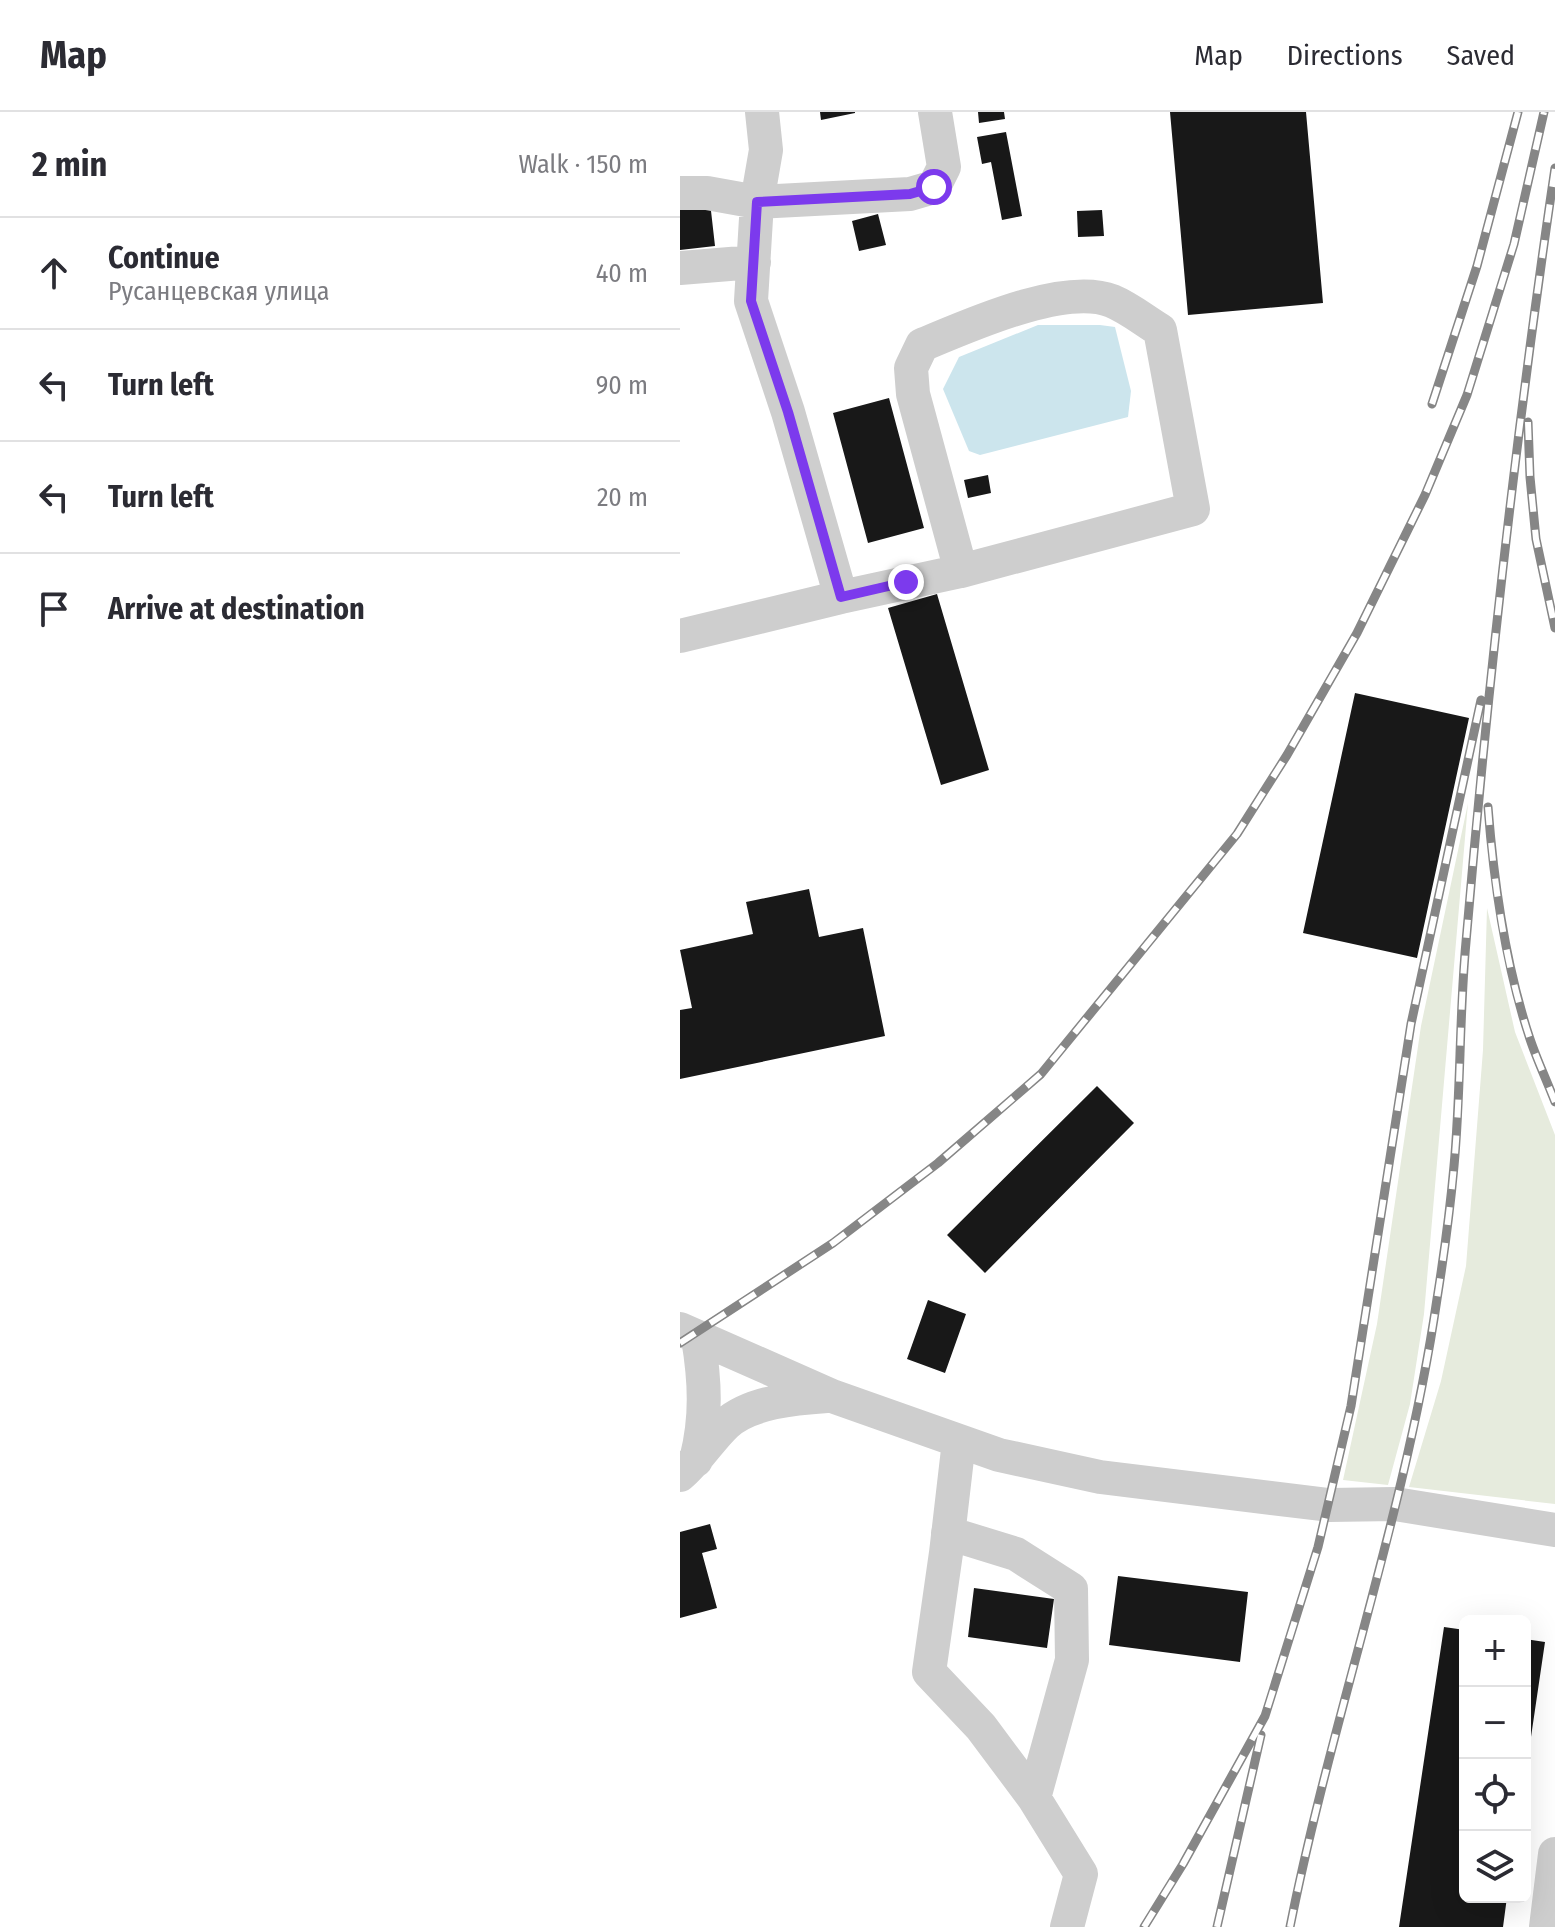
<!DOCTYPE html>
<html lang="en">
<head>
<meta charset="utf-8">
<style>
	:root { --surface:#fff; --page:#f2f2f3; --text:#2b2b33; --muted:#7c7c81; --line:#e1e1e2 }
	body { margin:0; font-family:"Fira Sans Condensed",sans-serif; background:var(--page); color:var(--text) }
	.controls { position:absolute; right:24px; bottom:24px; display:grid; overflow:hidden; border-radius:12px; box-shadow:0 8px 32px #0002 }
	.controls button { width:72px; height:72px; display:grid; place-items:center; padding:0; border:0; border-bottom:2px solid var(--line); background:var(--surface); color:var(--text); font:40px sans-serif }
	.stop { position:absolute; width:24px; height:24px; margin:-18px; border:6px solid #7c3aed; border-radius:50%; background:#fff }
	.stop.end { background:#7c3aed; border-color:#fff; box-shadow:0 2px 8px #0008 }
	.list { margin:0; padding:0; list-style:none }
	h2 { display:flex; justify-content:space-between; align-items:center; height:104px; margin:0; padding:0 32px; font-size:34px }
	h2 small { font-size:26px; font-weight:400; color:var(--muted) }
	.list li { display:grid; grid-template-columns:52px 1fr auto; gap:24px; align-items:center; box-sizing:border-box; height:112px; padding:0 32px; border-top:2px solid var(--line) }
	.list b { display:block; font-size:30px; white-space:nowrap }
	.list p { margin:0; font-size:26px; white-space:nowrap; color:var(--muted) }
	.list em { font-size:26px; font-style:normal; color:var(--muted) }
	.icon { flex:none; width:44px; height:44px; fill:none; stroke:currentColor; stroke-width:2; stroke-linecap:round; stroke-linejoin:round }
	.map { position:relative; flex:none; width:875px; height:1815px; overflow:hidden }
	header { display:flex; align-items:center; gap:48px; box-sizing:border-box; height:112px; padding:0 40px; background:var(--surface); border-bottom:2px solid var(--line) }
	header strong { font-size:38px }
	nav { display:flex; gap:44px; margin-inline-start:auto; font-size:28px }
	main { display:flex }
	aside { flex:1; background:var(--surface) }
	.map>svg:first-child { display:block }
	.green { fill:#e6ebdd }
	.water { fill:#cce5ed }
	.building { fill:#181818 }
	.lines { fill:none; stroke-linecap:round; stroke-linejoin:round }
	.minor { stroke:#cecece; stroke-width:34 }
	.rail-casing { stroke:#868686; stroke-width:9 }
	.rail { stroke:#fff; stroke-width:6; stroke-dasharray:18; stroke-linecap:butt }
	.route { stroke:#7c3aed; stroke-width:10 }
</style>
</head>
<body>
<header>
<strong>Map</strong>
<nav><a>Map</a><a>Directions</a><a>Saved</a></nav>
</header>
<main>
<aside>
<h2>2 min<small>Walk · 150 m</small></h2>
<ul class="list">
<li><svg class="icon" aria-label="ahead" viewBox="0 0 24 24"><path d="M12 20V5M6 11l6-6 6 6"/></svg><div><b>Continue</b><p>Русанцевская улица</p></div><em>40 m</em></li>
<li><svg class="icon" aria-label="left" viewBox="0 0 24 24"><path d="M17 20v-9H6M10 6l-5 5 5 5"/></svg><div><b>Turn left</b></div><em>90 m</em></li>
<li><svg class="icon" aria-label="left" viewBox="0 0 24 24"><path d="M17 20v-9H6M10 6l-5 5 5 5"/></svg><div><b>Turn left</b></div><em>20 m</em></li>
<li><svg class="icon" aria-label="arrive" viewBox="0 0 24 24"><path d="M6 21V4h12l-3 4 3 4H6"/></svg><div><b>Arrive at destination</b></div></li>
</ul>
</aside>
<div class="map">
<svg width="875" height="1815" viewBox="0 0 875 1815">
	<rect width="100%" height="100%" fill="#fff"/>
	<path class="green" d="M788 691 744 1202 730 1292 708 1373 663 1368 697 1212 741 914Z
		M807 796 835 920 875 1023V1392L729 1375 761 1269 786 1154 803 938Z"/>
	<path class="water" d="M358 213H420L435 215 451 279 448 305 300 343 289 339 263 277 279 245Z"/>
	<path class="building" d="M140 0H175V1L141 8Z
		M298 0H324L325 7 299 11Z
		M490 0H626L643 191 508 203Z
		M326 20 342 104 322 108 311 50 302 52 297 25Z
		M30 90 35 134 0 138V94Z
		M422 98 424 124 398 125 397 99Z
		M198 102 206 133 179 139 172 109Z
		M209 286 244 416 188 431 153 301Z
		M308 363 311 381 288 386 284 368Z
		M257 482 309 658 261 673 208 496Z
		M675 581 789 606 737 846 623 821Z
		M129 777 139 825 183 816 205 924 0 967V898L12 896 0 838 73 822 66 790Z
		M417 974 454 1011 305 1161 267 1123Z
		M248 1188 286 1202 265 1261 227 1247Z
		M30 1412 37 1437 22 1441 37 1496 0 1506V1420Z
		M438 1464 568 1480 560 1550 429 1533Z
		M294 1476 374 1487 367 1536 288 1525Z
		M764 1515 785 1518V1785H827L823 1815H719Z
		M845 1527 865 1530 847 1652H845Z"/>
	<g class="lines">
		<path class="minor" d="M0 81H27L77 90 230 82 254 75 264 55 255 0
			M0 156 74 150
			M161 485 281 459 513 397 480 218C465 209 449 196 432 189 384 170 288 214 242 233L231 256 233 282 281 459
			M0 524 161 485 108 300 71 189 77 90 86 38 82 0
			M0 1217 152 1284 319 1343 420 1365 649 1393 715 1392 875 1418
			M279 1329 266 1441 249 1560 301 1615 354 1686 401 1762 387 1815
			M16 1348C27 1306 25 1268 18 1226
			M0 1363C18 1348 29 1328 46 1312 70 1290 116 1286 147 1284
			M268 1421 336 1442 391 1477 392 1548 354 1686
			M866 1815 875 1742"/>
		<defs>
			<path id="rail" d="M752 292 797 154 838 0
				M848 310 850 365 856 427 875 516
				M808 695C814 773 825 852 850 927 857 948 867 969 875 990
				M0 1231 153 1131 258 1051 361 962 557 722 607 643 677 521 745 383 787 283 834 132 864 0
				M464 1815 503 1752 585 1604 638 1435 671 1294 731 912 801 588
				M537 1815 581 1623
				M610 1815C652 1604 726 1400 757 1187 764 1143 770 1098 774 1054 781 980 779 904 786 830 808 571 837 313 875 56"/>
		</defs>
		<use href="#rail" class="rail-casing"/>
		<use href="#rail" class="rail"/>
	</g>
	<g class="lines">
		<path class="route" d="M226 470 161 485 108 300 71 189 77 90 230 82 254 75"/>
	</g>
</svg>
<div class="controls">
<button>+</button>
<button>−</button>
<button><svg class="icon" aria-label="locate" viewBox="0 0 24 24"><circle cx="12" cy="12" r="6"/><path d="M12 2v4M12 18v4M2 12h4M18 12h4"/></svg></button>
<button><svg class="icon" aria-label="layers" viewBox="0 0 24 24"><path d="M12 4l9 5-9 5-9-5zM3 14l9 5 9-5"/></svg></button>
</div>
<div class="stop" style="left:254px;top:75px"></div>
<div class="stop end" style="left:226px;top:470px"></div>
</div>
</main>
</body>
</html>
